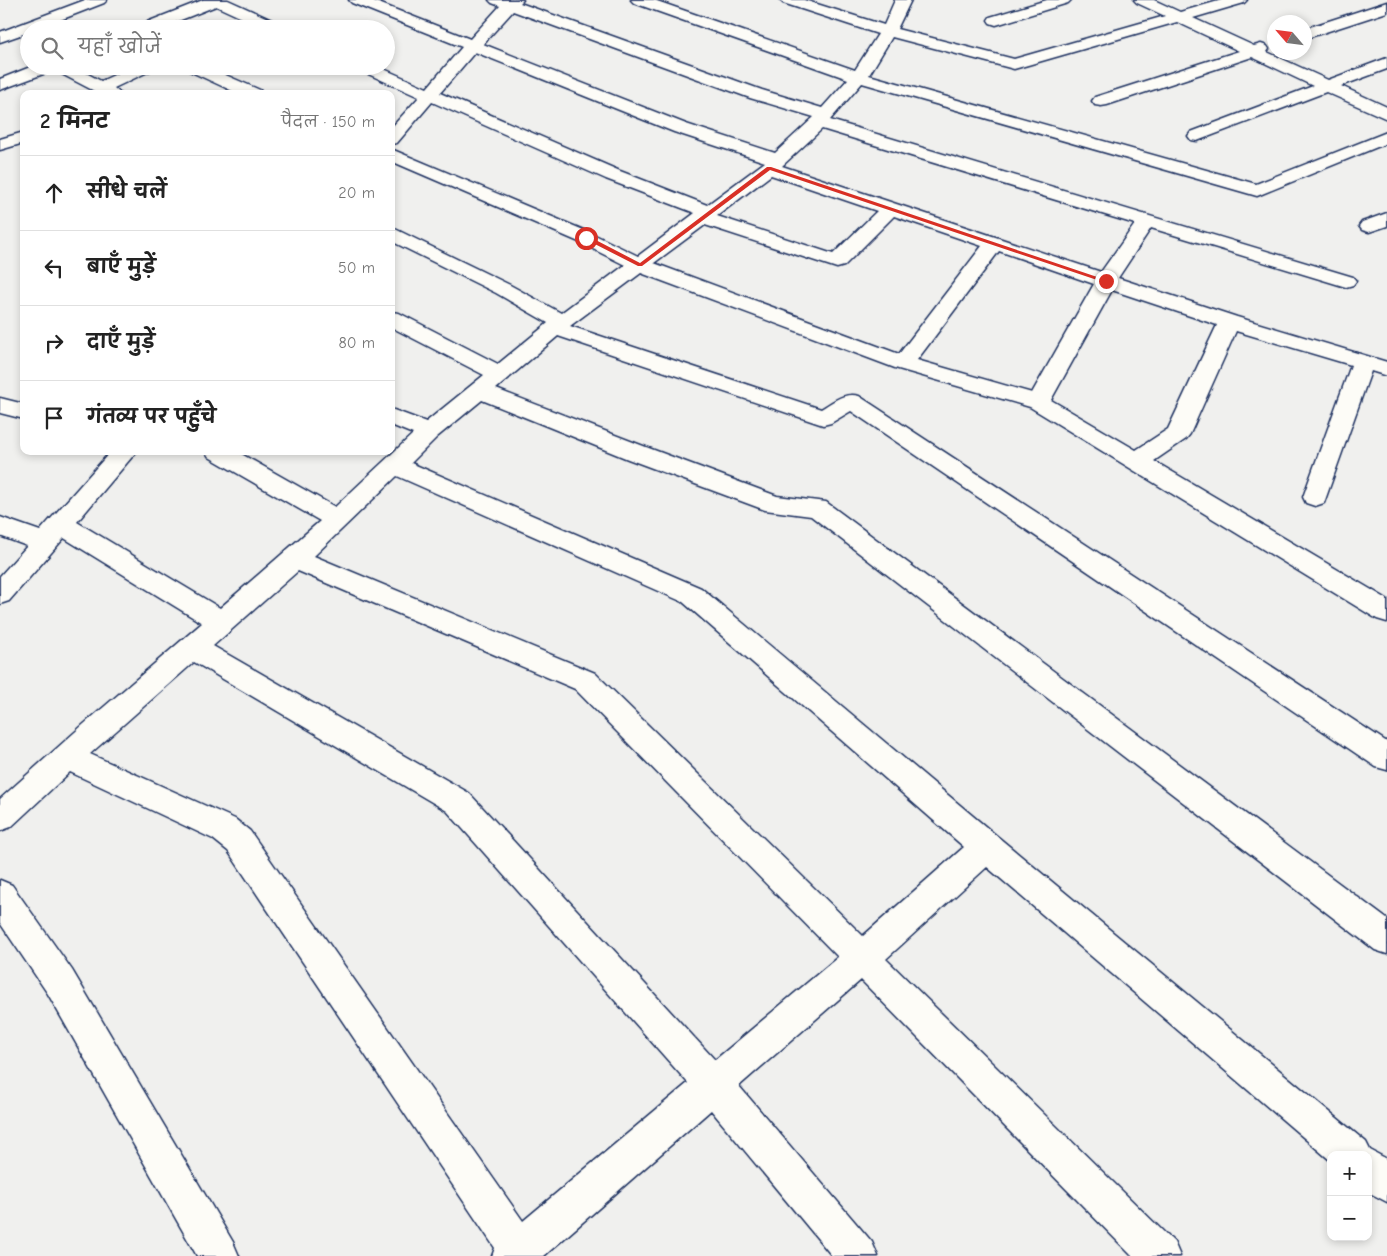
<!DOCTYPE html>
<html lang="hi">
<head>
<meta charset="utf-8">
<style>
	:root { --surface:#fff; --page:#f2f2f2; --text:#222; --muted:#767676; --line:#e0e0e0 }
	body { margin:0; font-family:"Comic Neue","Playpen Sans Deva",sans-serif; background:var(--page); color:var(--text) }
	.controls { position:absolute; right:15px; bottom:15px; display:grid; overflow:hidden; border-radius:10px; box-shadow:0 2px 8px #0003 }
	.controls button { width:45px; height:45px; display:grid; place-items:center; padding:0; border:0; border-bottom:1px solid var(--line); background:var(--surface); color:var(--text); font:25px sans-serif }
	.compass { position:absolute; left:1267px; top:15px; width:45px; height:45px; border-radius:50%; background:var(--surface); box-shadow:0 2px 8px #0003; rotate:298deg }
	.stop { position:absolute; width:15px; height:15px; margin:-11px; border:4px solid #d93025; border-radius:50%; background:#fff }
	.stop.end { background:#d93025; border-color:#fff; box-shadow:0 1px 5px #0008 }
	.list { margin:0; padding:0; list-style:none }
	h2 { display:flex; justify-content:space-between; align-items:center; height:65px; margin:0; padding:0 20px; font-size:21px }
	h2 small { font-size:16px; font-weight:400; color:var(--muted) }
	.list li { display:grid; grid-template-columns:32px 1fr auto; gap:15px; align-items:center; box-sizing:border-box; height:75px; padding:0 20px; border-top:1px solid var(--line) }
	.list b { display:block; font-size:19px; white-space:nowrap }
	.list em { font-size:16px; font-style:normal; color:var(--muted) }
	.icon { flex:none; width:28px; height:28px; fill:none; stroke:currentColor; stroke-width:2; stroke-linecap:round; stroke-linejoin:round }
	.map { position:relative; flex:none; width:1387px; height:1256px; overflow:hidden }
	.search { position:absolute; background:var(--surface); box-shadow:0 2px 8px #0003; left:20px; top:20px; width:375px; height:55px; display:flex; align-items:center; gap:12px; box-sizing:border-box; padding:0 18px; border-radius:28px; color:var(--muted); font-size:19px }
	.panel { position:absolute; background:var(--surface); box-shadow:0 2px 8px #0003; left:20px; top:90px; width:375px; height:365px; border-radius:10px }
	.map>svg:first-child { display:block }
	.lines { fill:none; stroke-linecap:round; stroke-linejoin:round }
	.minor-casing { stroke:#1b2f5e; stroke-width:3 }
	.minor { fill:#fdfcf7; fill-rule:evenodd }
	.route { fill:#d93025 }
</style>
</head>
<body>
<div class="map">
<svg width="1387" height="1256" viewBox="0 0 1387 1256">
	<rect width="100%" height="100%" fill="#f0f0ee"/>
	<filter id="ink" filterUnits="userSpaceOnUse"><feTurbulence type="fractalNoise" baseFrequency=".02" numOctaves="2"/><feDisplacementMap in="SourceGraphic" scale="10" xChannelSelector="R" yChannelSelector="G"/><feConvolveMatrix kernelMatrix="1 2 1 2 8 2 1 2 1" color-interpolation-filters="sRGB"/></filter>
	<g filter="url(#ink)">
		<g class="lines">
			<defs>
				<path id="minor" d="M85 0H107L104 3 37 29H29V32L0 42V32Z
					M203 0H228L285 26 287 29H266L216 6 158 29H135L137 26Z
					M349 0H371L470 39 500 6 492 3 489 0H523L520 3 762 90 822 108 848 79 634 3 631 0H654L855 70 878 34 783 3 780 0H804L884 25 895 0H911L897 29 1014 59 1165 16 1137 3 1134 0H1154L1180 12 1222 0H1247L1244 3 1193 18 1254 46 1261 44 1267 46 1269 49 1267 52 1328 80 1387 58V69L1341 86 1387 107V119L1326 92 1197 141 1191 140 1188 136 1191 132 1313 86 1252 57 1107 105 1101 106 1095 105 1092 101 1095 97 1239 51 1177 22 1014 69 892 37 869 75 1256 184 1387 132V143L1257 196 862 83 830 120 1353 277 1356 281 1353 285 1346 287 1151 228 1118 278 1237 317 1387 362V376L1371 371 1324 503 1315 506 1306 503 1303 497 1351 365 1236 331 1190 434 1186 439 1154 461 1387 599V622L1377 619 1030 407 895 368 641 273 570 326 821 409C833 402 844 392 859 396L1387 742V770L1376 767 851 411 831 423 823 425 558 336 496 389 646 447 777 496 826 502 1387 919V954L1375 950 811 516 765 510 628 459 482 400 437 437 411 463 701 588 998 837 1366 1142 1370 1150 1387 1159V1202L1368 1192V1155H1331V1161L987 867 886 959 1174 1242 1180 1256H1132L861 980 739 1086 872 1242 878 1256H832L711 1110 544 1256H492L495 1248 228 851 213 839 70 772 11 827 0 831V799L84 724 202 623 64 538 9 601 0 604V576L27 546 0 536V517L40 531 111 451H137L77 522 220 608 320 521 209 457 205 451H236L335 507 413 434 391 425V409L426 422 484 375 391 327V312L399 313 498 364 548 323 496 293 391 241V227L510 285 561 313 625 265 579 242 391 161V149L593 234 638 256 695 213 606 179 432 102 397 143 391 144V128L419 97 357 69 355 66H377L427 88 462 47 352 3ZM513 11 750 98 814 117 775 153 686 124 483 44ZM475 52 674 132 765 162 707 205 620 171 440 93ZM822 129 1135 224 1101 272 782 166ZM771 175 877 211 833 254 717 216ZM894 216 982 246 899 354 654 263 705 225 837 268 844 266ZM999 251 1094 284 1032 393 917 360ZM1112 290 1217 325 1168 429 1136 450 1051 400ZM397 476 683 602 964 847 863 936 595 673 314 556ZM298 571 575 689 838 957 715 1060 469 793 213 646ZM194 662 447 811 688 1083 523 1221 250 831 235 819 90 754Z
					M1047 0H1071L1068 3 996 25 990 23 988 20 990 17Z
					M1387 2V12L1304 39V29Z
					M33 66H73L101 81 134 66H156L154 69 114 88 121 94H100L54 70 0 90V79Z
					M183 66H205L260 90 262 94H239L185 69Z
					M24 132V143L0 150V139Z
					M1387 213V226L1369 232 1362 230 1359 226 1362 222Z
					M0 398 24 404V419L0 413Z
					M0 880 12 885 72 970 233 1242 239 1256H197L48 994 0 923Z"/>
			</defs>
			<use href="#minor" class="minor-casing"/>
			<use href="#minor" class="minor"/>
		</g>
	</g>
	<path class="route" d="M767 167H771L1109 281 1103 282 770 170 642 266H638L583 238 588 236 640 263Z"/>
</svg>
<div class="controls">
<button>+</button>
<button>−</button>
</div>
<svg class="compass" viewBox="-18 -18 36 36"><path d="M0-13l5 13h-10z" fill="#e53935"/><path d="M0 13l5-13h-10z" fill="#767676"/></svg>
<div class="stop" style="left:586px;top:238px"></div>
<div class="stop end" style="left:1106px;top:281px"></div>
<div class="search"><svg class="icon" aria-label="search" viewBox="0 0 24 24"><circle cx="10" cy="10" r="6"/><path d="M15 15l6 6"/></svg>यहाँ खोजें</div>
<section class="panel">
<h2>2 मिनट<small>पैदल · 150 m</small></h2>
<ul class="list">
<li><svg class="icon" aria-label="ahead" viewBox="0 0 24 24"><path d="M12 20V5M6 11l6-6 6 6"/></svg><div><b>सीधे चलें</b></div><em>20 m</em></li>
<li><svg class="icon" aria-label="left" viewBox="0 0 24 24"><path d="M17 20v-9H6M10 6l-5 5 5 5"/></svg><div><b>बाएँ मुड़ें</b></div><em>50 m</em></li>
<li><svg class="icon" aria-label="right" viewBox="0 0 24 24"><path d="M7 20v-9h11M14 6l5 5-5 5"/></svg><div><b>दाएँ मुड़ें</b></div><em>80 m</em></li>
<li><svg class="icon" aria-label="arrive" viewBox="0 0 24 24"><path d="M6 21V4h12l-3 4 3 4H6"/></svg><div><b>गंतव्य पर पहुँचे</b></div></li>
</ul>
</section>
</div>
</body>
</html>
